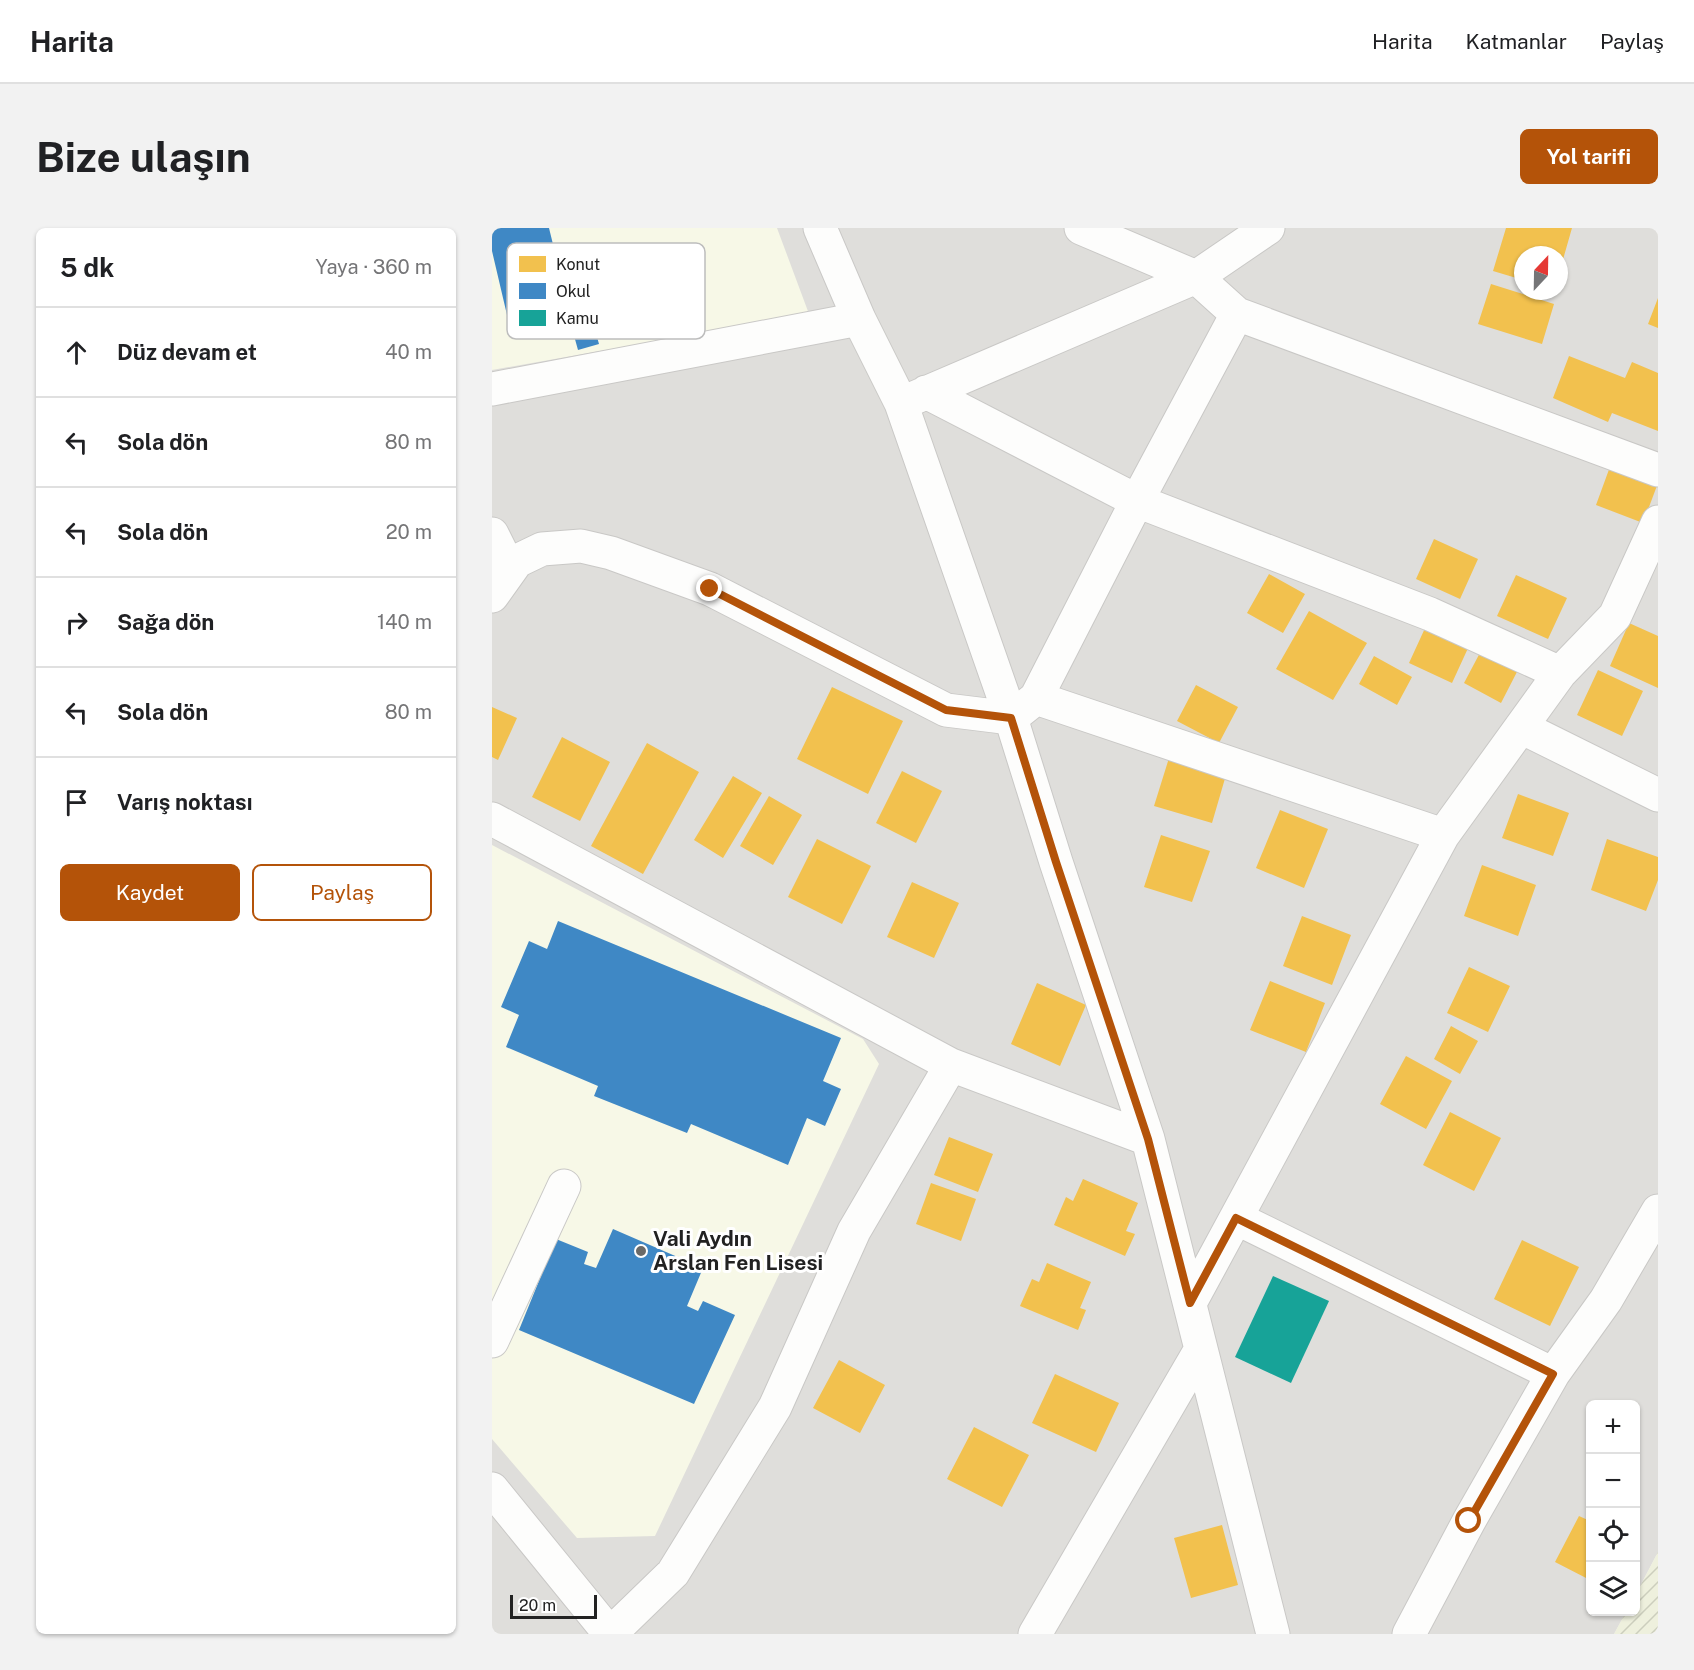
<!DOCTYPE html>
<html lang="tr">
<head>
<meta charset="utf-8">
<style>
	:root { --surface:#fff; --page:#f2f2f2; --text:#202124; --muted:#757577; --line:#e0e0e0; --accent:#b45309 }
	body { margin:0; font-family:"Public Sans",sans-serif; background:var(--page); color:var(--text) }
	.controls { position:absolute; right:18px; bottom:18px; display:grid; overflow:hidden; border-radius:9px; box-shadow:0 2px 4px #0004 }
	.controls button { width:54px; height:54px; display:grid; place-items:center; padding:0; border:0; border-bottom:2px solid var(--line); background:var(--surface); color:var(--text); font:30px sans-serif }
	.compass { position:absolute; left:1022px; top:18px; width:54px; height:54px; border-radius:50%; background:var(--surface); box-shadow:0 2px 4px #0004; rotate:22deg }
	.scale { position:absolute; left:18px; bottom:15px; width:87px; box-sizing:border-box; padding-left:6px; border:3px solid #222; border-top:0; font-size:16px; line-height:21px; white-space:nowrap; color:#222; -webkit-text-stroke:4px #fff; paint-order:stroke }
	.stop { position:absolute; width:18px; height:18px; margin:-14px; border:4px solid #b45309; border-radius:50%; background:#fff }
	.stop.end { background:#b45309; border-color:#fff; box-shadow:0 2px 6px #0008 }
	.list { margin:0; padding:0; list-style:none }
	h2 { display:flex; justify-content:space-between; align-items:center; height:78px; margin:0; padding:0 24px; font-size:26px }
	h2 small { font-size:20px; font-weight:400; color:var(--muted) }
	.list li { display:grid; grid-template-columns:39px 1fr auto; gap:18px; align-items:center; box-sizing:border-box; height:90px; padding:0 24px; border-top:2px solid var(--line) }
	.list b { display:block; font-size:22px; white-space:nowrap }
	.list em { font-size:20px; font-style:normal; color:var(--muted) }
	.actions { display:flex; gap:12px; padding:18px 24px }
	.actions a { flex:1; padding:14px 0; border:2px solid var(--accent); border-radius:9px; text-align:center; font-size:21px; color:var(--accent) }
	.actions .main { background:var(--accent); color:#fff }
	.icon { flex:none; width:33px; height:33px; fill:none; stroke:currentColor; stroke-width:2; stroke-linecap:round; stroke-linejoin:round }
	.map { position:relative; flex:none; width:1166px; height:1406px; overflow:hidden; border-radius:9px }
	header { display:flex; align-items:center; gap:36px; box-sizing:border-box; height:84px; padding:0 30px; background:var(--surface); border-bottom:2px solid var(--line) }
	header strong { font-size:28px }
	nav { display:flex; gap:33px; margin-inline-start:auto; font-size:21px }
	.intro { display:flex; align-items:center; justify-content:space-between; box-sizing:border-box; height:144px; padding:0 36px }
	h1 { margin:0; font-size:42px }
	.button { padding:15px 27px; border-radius:9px; background:var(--accent); color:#fff; font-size:21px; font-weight:700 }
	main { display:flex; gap:36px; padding:0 36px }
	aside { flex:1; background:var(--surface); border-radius:9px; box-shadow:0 2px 4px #0004 }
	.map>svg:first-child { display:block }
	.residential { fill:#dfdedb; fill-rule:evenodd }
	.education { fill:#f7f8e7 }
	.farmland { fill:url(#farmland-furrows) }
	.homes { fill:#f2c14e }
	.schools { fill:#3f88c5 }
	.public { fill:#17a398 }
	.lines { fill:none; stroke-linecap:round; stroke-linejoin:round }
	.minor-casing { stroke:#c9c8c6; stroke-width:35 }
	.minor { stroke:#fdfdfc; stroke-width:33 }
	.route { stroke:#b45309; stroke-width:8 }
	.poi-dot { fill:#6a6a68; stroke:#fff; stroke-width:2 }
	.labels { text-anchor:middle; stroke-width:6; stroke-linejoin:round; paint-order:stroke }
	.poi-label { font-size:21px; font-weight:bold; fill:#222; stroke:#fff; text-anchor:start }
	.key { fill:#fff; stroke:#bdbdbd; stroke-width:1.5 }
	.key-label { font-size:16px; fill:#222 }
</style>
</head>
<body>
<header>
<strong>Harita</strong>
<nav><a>Harita</a><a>Katmanlar</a><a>Paylaş</a></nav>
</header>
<div class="intro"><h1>Bize ulaşın</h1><a class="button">Yol tarifi</a></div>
<main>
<aside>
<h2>5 dk<small>Yaya · 360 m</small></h2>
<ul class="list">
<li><svg class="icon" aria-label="ahead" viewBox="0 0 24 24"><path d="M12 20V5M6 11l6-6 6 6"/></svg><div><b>Düz devam et</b></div><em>40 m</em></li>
<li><svg class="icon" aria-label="left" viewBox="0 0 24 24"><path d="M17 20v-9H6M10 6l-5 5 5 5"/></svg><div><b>Sola dön</b></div><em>80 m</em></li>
<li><svg class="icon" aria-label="left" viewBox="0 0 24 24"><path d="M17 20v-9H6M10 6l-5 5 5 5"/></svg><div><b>Sola dön</b></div><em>20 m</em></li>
<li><svg class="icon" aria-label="right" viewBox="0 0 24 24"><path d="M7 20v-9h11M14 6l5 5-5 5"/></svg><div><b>Sağa dön</b></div><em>140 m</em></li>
<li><svg class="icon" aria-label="left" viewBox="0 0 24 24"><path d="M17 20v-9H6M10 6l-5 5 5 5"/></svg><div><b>Sola dön</b></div><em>80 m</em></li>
<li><svg class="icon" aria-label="arrive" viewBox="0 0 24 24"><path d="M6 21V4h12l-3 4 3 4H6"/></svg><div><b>Varış noktası</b></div></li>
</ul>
<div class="actions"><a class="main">Kaydet</a><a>Paylaş</a></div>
</aside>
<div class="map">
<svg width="1166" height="1406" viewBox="0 0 1166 1406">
	<defs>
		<pattern id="farmland-furrows" width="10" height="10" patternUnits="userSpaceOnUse" patternTransform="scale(1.5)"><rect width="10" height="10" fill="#eef0dd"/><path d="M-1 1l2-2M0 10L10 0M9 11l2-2" fill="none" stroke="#cccebd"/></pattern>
	</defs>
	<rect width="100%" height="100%" fill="#f0efea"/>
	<path class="residential" d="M0 0H1166V1324L1144 1366V1176H1098V1384H1134L1122 1406H0ZM1031 27H1067V63H1031Z"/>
	<path class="education" d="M0 0H285L317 86 0 142Z
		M0 617 371 811 387 836 163 1308 85 1310 0 1211Z"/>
	<path class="farmland" d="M1166 1324V1406H1122L1134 1384H1144V1366Z"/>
	<path class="homes" d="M1014 0H1080L1068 42 1067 27H1031V52L1001 43Z
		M999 56 1062 76 1050 116 986 96Z
		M1166 70V100L1156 96Z
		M1077 128 1133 150 1140 134 1166 145V203L1120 185 1116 194 1061 170Z
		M1119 236 1166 255 1151 295 1104 277Z
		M942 311 986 331 968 371 924 351Z
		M777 346 813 366 791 405 755 385Z
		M1024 347 1075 370 1056 411 1005 388Z
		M817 383 875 415 841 472 784 441Z
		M1137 395 1166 408V460L1118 438Z
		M934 398 977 418 960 455 917 435Z
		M990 421 1027 440 1009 475 972 455Z
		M882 428 920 449 905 477 867 456Z
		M1106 442 1151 463 1130 508 1085 487Z
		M704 457 746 479 727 515 685 493Z
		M340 459 411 493 376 566 305 531Z
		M0 479 25 490 6 532 0 529Z
		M70 509 118 534 88 593 40 569Z
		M155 515 207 544 151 646 99 618Z
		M677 530 734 547 720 595 662 578Z
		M410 543 450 563 424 615 384 595Z
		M241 548 270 565 231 630 202 612Z
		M1026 566 1077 585 1061 628 1010 610Z
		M277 568 310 587 281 637 248 618Z
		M788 582 836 601 812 660 764 640Z
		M669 607 718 623 700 674 652 659Z
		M325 611 379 638 350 696 296 669Z
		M1115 611 1166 629V652L1154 683 1099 662Z
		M990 637 1044 657 1026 708 972 688Z
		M420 654 467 675 442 730 395 709Z
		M810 688 859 707 840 757 791 738Z
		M977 739 1018 758 996 804 955 785Z
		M778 753 833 775 814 824 758 802Z
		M545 755 594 777 568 838 519 816Z
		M959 798 986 813 968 846 942 831Z
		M914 828 960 853 934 901 888 876Z
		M958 884 1009 910 982 963 931 937Z
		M457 909 501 926 486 964 442 947Z
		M591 951 646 975 634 1003 643 1006 633 1028 562 997 574 969 581 973Z
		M439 955 484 971 469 1013 424 996Z
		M1030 1012 1087 1039 1058 1098 1002 1071Z
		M555 1035 599 1054 588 1080 594 1082 586 1102 528 1078 540 1051 547 1054Z
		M347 1132 393 1157 368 1205 321 1180Z
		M563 1146 627 1175 604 1224 540 1195Z
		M482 1199 537 1227 510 1279 455 1251Z
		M1087 1288 1098 1293V1352L1063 1334Z
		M730 1297 746 1357 699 1370 682 1310Z"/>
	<path class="schools" d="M0 0H57L75 73 15 87 0 23Z
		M97 81 107 116 86 122 76 86Z
		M66 693 349 810 331 853 349 861 333 898 315 890 296 937 199 896 195 905 102 868 106 858 14 819 27 787 9 779 37 713 55 721Z
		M121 1001 211 1040 195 1078 206 1083 211 1073 243 1087 202 1176 27 1102 64 1011 96 1024 92 1036 104 1040Z"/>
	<path class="public" d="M781 1048 837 1073 799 1155 743 1129Z"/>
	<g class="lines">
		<defs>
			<path id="minor" d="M328 0 367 91 409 175 519 490 564 634 656 911 781 1406
				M745 86 1166 242
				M0 161 367 91
				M434 164 645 273 938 386 1068 445
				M422 170 704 49 776 0
				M0 306 18 342
				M0 368 25 333 50 321 89 318 119 325 218 361 454 482 519 490 544 470 645 273 745 86 704 49 589 0
				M544 470 951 607
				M1029 499 1166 567
				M0 591 459 837 656 911
				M744 990 1061 1146
				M698 1075 951 607 1068 445 1123 388 1166 294
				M0 1113 72 958
				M0 1261 118 1406
				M118 1406 181 1345 283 1179 362 1003 459 837
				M543 1406 709 1121
				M917 1406 977 1293 1061 1146 1114 1072 1166 983"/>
		</defs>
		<use href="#minor" class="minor-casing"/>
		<use href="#minor" class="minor"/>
	</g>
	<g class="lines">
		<path class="route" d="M218 361 454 482 519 490 564 634 656 911 698 1075 744 990 1061 1146 977 1293"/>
	</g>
	<circle class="poi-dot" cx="149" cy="1023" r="6"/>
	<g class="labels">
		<g class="poi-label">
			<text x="161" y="1018">Vali Aydın<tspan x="161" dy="24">Arslan Fen Lisesi</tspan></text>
		</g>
	</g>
	<rect x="15" y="15" width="198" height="96" rx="9" class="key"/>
	<rect x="27" y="28" width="27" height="16" fill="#f2c14e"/>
	<rect x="27" y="55" width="27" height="16" fill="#3f88c5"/>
	<rect x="27" y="82" width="27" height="16" fill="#17a398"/>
	<g class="key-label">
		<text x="64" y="42">Konut</text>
		<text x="64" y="69">Okul</text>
		<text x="64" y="96">Kamu</text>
	</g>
</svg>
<div class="controls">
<button>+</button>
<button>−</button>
<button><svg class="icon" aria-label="locate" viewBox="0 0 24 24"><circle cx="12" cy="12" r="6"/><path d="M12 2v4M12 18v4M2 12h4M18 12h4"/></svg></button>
<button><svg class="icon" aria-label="layers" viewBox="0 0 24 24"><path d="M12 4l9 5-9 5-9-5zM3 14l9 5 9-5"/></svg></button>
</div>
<svg class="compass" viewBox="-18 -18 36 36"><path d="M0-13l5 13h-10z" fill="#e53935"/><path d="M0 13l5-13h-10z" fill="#757577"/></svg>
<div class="scale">20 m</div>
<div class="stop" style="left:977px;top:1293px"></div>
<div class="stop end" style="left:218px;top:361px"></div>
</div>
</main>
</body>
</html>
